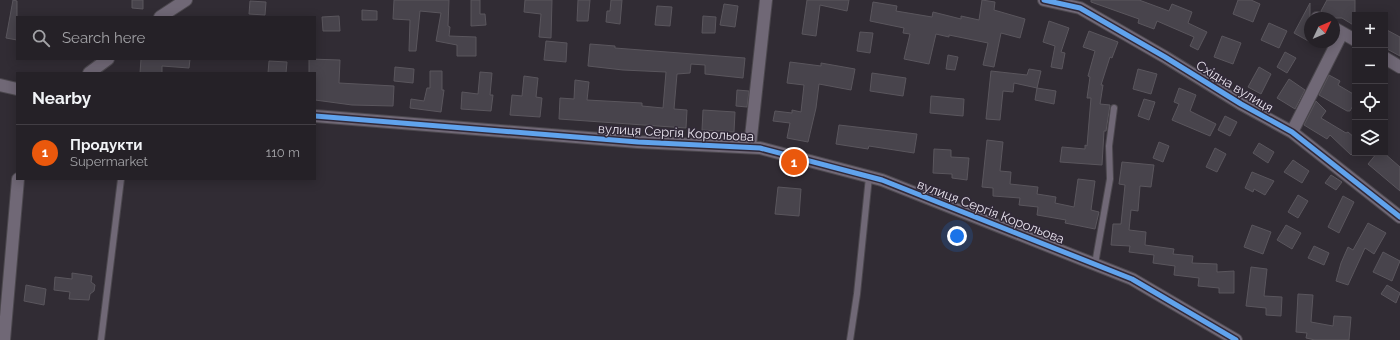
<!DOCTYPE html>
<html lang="en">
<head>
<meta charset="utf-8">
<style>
	:root { --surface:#252127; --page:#2d292f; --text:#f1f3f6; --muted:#a3a3a7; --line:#423e44; --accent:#ea580c }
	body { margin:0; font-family:Raleway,sans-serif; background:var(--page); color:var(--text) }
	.controls { position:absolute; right:12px; top:12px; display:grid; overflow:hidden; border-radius:0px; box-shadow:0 2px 10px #0003 }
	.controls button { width:36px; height:36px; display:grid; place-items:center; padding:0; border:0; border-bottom:1px solid var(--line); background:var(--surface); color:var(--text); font:20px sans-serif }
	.compass { position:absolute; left:1304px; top:12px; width:36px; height:36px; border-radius:50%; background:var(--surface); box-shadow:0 2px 10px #0003; rotate:46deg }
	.you { position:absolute; left:957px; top:236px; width:14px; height:14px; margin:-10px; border:3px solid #fff; border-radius:50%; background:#1a73e8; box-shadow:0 0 0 6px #1a73e833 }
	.badge { display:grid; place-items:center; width:26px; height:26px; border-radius:50%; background:var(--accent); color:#fff; font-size:13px; font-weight:700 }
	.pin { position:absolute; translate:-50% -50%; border:2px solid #fff; box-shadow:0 1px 4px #0006 }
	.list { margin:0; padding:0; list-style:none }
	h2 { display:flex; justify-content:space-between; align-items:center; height:52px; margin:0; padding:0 16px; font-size:17px }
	h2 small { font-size:13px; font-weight:400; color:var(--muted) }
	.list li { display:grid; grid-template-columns:26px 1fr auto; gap:12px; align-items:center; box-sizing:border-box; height:56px; padding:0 16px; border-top:1px solid var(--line) }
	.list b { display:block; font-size:15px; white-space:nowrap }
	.list p { margin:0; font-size:13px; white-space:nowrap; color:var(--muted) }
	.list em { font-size:13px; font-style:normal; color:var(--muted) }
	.icon { flex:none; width:22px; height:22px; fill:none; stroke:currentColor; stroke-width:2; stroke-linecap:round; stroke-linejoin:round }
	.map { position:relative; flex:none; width:1400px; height:340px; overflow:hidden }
	.search { position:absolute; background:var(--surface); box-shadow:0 2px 10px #0003; left:16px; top:16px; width:300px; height:44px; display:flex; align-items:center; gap:10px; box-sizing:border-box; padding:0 14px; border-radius:0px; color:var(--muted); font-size:15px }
	.panel { position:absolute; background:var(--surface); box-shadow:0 2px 10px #0003; left:16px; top:72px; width:300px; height:108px; border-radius:0px }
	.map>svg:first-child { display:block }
	.building { fill:#48444c; stroke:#5a565d }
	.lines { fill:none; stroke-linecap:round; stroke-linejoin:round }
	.service-casing { stroke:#4b474d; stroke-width:8 }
	.minor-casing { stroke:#4b474d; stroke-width:14 }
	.service { stroke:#706876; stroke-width:6 }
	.minor { stroke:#706876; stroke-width:12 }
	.cycleway-casing { stroke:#312938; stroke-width:8 }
	.cycleway { stroke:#60a3ed; stroke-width:5 }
	.labels { text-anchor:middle; stroke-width:3; stroke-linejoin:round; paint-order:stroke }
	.street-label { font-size:13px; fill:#e9e4ee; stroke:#312938 }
</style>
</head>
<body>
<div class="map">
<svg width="1400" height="340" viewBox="0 0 1400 340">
	<rect width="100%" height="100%" fill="#312c34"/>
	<path class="building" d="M13 0 17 1V40L6 38Z
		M132 0H143V9L132 8Z
		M394 0H449L448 26 450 27 449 36 476 37V56H457V45L436 41 441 13 420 11 416 51H409L410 20 393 19Z
		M471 0H480V14H485L486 25 471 26Z
		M525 0H552L551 38 539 37 541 14 524 12Z
		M578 0H590L588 21H577Z
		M611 0H622L620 24 606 22 607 11H610Z
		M807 0H849L847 11 820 5 816 36 802 34Z
		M982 0 995 2 994 10 1025 19 1020 38 1001 33 994 67 983 65 988 43 949 35V37L936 34 929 64 904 59 910 34 903 33 904 28 870 21 873 2 897 6 896 11 932 17 933 12 961 19V16L979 20Z
		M1091 0H1139L1169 11 1172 4 1192 12 1188 23 1207 32 1198 50 1190 46 1194 37 1157 21 1154 29 1138 23 1139 19 1091 2Z
		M1238 0H1251L1260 4 1253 22 1233 14Z
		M1327 0H1355V26L1342 18H1325L1321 11Z
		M250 1 266 2 265 15 249 14Z
		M1310 3V42L1294 33Z
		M724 4 738 6 735 27 720 25Z
		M657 6 672 7 670 26 655 25Z
		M362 10 377 11V20H362Z
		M339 16 340 31H323L322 17Z
		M703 16 716 17 715 33H702Z
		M1049 21 1069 28 1061 52 1065 53 1062 69 1051 67 1055 46 1043 42Z
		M1269 23 1287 31 1279 48 1261 40Z
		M1385 29 1400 37V56L1385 48Z
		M1089 31 1118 42 1112 58 1110 57 1101 85H1103L1100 104 1110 105 1106 131H1104L1102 165 1060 162 1062 147 1085 149V145L1087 146 1091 98H1087L1090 77 1088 76 1095 51 1083 47Z
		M860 32 873 33 870 53 857 51Z
		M1222 36 1241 43 1233 64 1214 57Z
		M546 41 567 43 566 62 544 60Z
		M590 44 615 46V48L745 58 743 78 705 74V65L691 64 690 73 677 74 674 109 687 110 686 128 559 119 560 98 574 99 575 80 589 82 587 100 642 103V106L663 108 666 72 623 70 588 66Z
		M1285 52 1296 58 1287 73 1277 67Z
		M948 55 958 57 955 70 946 69Z
		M141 59H190L189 68 162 66V73H140Z
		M309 59 340 60 339 83 394 86 393 106 352 105 315 100V73H309Z
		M269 61 287 62 286 73H268Z
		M790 62 821 66V63L855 69 851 90 819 84 816 108 808 142 787 138 790 123 773 121 775 111 792 113V110L801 112 804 85 787 83Z
		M395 67 414 69 413 83 394 81Z
		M1259 67 1271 74 1261 94 1248 87Z
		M1029 69 1041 71 1037 88 1014 83 1013 92 1003 91 1000 120 986 119 991 71 1027 75Z
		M1138 69 1157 74 1151 94 1133 89Z
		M430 71H442V90H444L441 112 410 108 411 99 424 101 427 88H430Z
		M480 72 492 73 490 95H493L491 111 461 109 462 92 478 94Z
		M872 73 906 78 903 96 870 91Z
		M1329 75 1340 81 1338 85 1355 95V102L1350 111H1347L1319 95Z
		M524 76 538 78 536 97 542 98 540 117 510 115 512 95 522 96Z
		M1289 79 1305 90 1295 109 1277 98Z
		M1037 88 1056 91 1054 104 1035 100Z
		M1179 88 1196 95 1190 111 1216 124 1210 136 1172 120 1179 104 1174 102Z
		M737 90 749 91 747 107 736 106Z
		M931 96 964 99 963 116 930 113Z
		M1144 99 1155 102 1149 120 1138 116Z
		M1316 101 1326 111 1321 118 1346 133 1348 132 1355 138V151L1351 155 1330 135 1327 139 1304 125Z
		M703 110 735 112 734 132 702 130Z
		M1225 116 1237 122 1230 136 1218 130Z
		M839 125 917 134 914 153 869 146 868 149 836 144Z
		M987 140 1003 142 1000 171 1011 172 1010 184 1038 187 1037 194 1056 197 1055 203 1074 207 1078 179 1095 181 1091 210 1099 212 1095 229 1065 223 1066 220 1037 215 1038 207 1019 205 1020 198 993 196V188L982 187Z
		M1159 142 1169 146 1163 162 1153 158Z
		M1259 143 1274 152 1268 163 1253 153Z
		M1215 148 1226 154 1217 172 1206 167Z
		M934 149 951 150V157L969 158 967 180 952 178V174L933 173Z
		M1377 153H1384L1400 167V191L1368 164Z
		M1293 160 1309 171 1302 183 1284 172Z
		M1122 162 1154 165 1151 187 1140 186 1138 211 1131 210 1129 230 1146 232 1145 245 1174 249 1173 254 1193 256 1192 263 1217 264V272L1234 271V293H1219V288L1198 286 1199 278 1174 275 1175 266 1153 263 1154 255 1129 252 1130 246 1111 245 1113 224H1121L1125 185 1119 184Z
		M1252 172 1274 181 1265 195 1254 189 1253 192 1245 188Z
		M1331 175 1342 182 1336 190 1325 183Z
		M778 187 801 189 799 216 775 214Z
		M1298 195 1308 201 1298 218 1288 212Z
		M1343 196 1354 202 1339 233 1328 227Z
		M1368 223 1386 233 1374 254 1365 248 1348 285 1336 281 1341 263 1348 247 1353 250Z
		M1252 225 1271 232 1263 254 1244 247Z
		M1286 225 1301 233 1292 249 1277 240Z
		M1314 246 1329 253 1324 265 1308 258Z
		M1383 252 1400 261 1392 281 1373 272Z
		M1251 267 1267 269 1264 296 1282 297 1281 316 1266 315V308L1246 306Z
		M72 273 92 276 91 282 95 285 94 291 90 294 89 300 69 299 70 292 54 290 55 277 72 279Z
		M26 285 46 289 44 305 24 301Z
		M1387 285 1400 293 1396 303 1381 294Z
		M1298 294 1313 295 1311 322 1333 326 1334 316 1351 317 1349 340H1315L1306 338 1307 333 1296 332Z"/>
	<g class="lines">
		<defs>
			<path id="service" d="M1095 264 1110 179 1109 146 1114 108
				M101 340 121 179
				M850 340 857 294 869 177"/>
			<path id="minor" d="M1044 0 1080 8 1165 57 1241 104 1292 132 1400 217
				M160 17 186 0
				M1317 18H1318
				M1334 28 1355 40
				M1385 58 1400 67
				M89 73 108 59
				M0 85 17 89
				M315 116 638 142 760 148 882 180 1132 279 1236 340
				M1292 132 1342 33
				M750 146 766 0
				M4 340 18 179"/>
		</defs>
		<use href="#service" class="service-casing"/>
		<use href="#minor" class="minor-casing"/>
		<use href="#service" class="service"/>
		<use href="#minor" class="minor"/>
		<defs>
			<path id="cycleway" d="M1044 0 1080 8 1165 57 1241 104 1292 132 1400 217
				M315 116 638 142 760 148 882 180 1132 279 1236 340"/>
		</defs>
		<use href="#cycleway" class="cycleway-casing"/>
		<use href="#cycleway" class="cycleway"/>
	</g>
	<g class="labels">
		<g class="street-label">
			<text transform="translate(1235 86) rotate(31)" y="5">Східна вулиця</text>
			<text transform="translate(676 132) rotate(3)" y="5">вулиця Сергія Корольова</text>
			<text transform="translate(991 211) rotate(21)" y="5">вулиця Сергія Корольова</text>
		</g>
	</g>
</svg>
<div class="controls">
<button>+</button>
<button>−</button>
<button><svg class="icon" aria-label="locate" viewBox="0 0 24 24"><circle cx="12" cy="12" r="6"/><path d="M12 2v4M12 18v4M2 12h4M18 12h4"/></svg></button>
<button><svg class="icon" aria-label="layers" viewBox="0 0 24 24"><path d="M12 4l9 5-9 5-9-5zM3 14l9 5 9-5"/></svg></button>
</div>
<svg class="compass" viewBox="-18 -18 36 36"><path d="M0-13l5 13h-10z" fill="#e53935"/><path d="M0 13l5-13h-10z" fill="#a3a3a7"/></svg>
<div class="you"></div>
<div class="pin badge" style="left:794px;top:162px">1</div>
<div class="search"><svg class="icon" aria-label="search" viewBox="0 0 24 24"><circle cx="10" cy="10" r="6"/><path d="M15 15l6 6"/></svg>Search here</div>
<section class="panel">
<h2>Nearby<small></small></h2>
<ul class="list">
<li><span class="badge">1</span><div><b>Продукти</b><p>Supermarket</p></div><em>110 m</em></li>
</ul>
</section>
</div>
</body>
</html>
